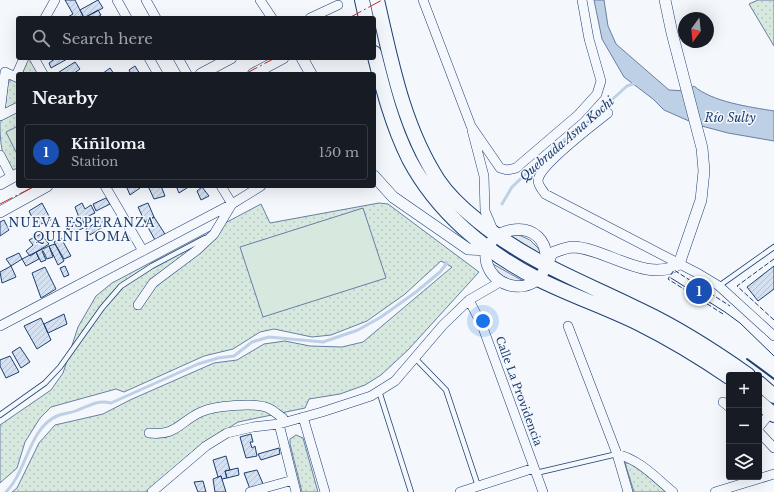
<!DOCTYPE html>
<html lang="en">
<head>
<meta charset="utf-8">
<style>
	:root { --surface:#171b24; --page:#20242c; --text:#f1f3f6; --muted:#9ea1a6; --line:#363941; --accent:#c62828 }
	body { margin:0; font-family:"Libre Baskerville",serif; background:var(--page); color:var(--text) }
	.controls { position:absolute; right:12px; bottom:12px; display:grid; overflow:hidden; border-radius:4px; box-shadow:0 4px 16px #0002 }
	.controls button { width:36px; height:36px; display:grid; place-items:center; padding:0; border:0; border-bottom:1px solid var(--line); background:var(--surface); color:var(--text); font:20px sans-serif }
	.compass { position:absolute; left:678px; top:12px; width:36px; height:36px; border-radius:50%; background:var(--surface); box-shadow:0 4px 16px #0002; rotate:195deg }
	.you { position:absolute; left:483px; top:321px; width:14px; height:14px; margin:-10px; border:3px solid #fff; border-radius:50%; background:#1a73e8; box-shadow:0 0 0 6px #1a73e833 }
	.badge { display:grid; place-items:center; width:26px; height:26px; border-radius:50%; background:var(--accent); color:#fff; font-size:13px; font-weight:700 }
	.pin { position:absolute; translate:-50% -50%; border:2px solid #fff; box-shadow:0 1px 4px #0006 }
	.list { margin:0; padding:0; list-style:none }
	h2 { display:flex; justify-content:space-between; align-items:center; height:52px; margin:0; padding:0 16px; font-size:17px }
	h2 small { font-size:13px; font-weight:400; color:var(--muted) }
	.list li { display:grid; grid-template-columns:26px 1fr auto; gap:12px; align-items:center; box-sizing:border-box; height:56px; margin:0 8px 8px; padding:0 8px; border:1px solid var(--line); border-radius:4px }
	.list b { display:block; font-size:15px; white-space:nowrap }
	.list p { margin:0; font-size:13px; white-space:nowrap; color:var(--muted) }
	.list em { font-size:13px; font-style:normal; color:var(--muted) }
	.icon { flex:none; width:22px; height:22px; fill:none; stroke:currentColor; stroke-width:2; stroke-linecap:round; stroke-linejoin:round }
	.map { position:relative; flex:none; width:774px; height:492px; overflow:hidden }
	.search { position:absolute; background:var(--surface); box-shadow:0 4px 16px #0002; left:16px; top:16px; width:360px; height:44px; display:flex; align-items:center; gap:10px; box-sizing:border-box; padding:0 14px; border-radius:4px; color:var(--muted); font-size:15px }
	.panel { position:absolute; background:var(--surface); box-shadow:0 4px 16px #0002; left:16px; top:72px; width:360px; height:116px; border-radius:4px }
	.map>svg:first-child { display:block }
	.grass { fill:url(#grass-dots); stroke:#687fa3 }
	.green { fill:#d7e8df; stroke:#687fa3 }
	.parking { fill:#e3e8f0; stroke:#687fa3 }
	.water { fill:#bed0e5; stroke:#687fa3 }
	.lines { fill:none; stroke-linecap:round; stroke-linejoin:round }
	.stream { stroke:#bed0e5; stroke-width:3 }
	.building { fill:url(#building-hatch); stroke:#1d3f73 }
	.service-casing { stroke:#1d3f73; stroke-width:6 }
	.minor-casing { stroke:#1d3f73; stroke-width:10 }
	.tertiary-casing { stroke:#1d3f73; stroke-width:12 }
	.trunk-casing { stroke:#1d3f73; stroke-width:16 }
	.service { stroke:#f4f7fb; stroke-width:4.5 }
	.minor { stroke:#f4f7fb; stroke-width:9 }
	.tertiary { stroke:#f4f7fb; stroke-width:11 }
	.trunk { stroke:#f4f7fb; stroke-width:14 }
	.tram { stroke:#1d3f73; stroke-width:1 }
	.fence { stroke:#1d3f73; stroke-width:1; stroke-dasharray:5 2; stroke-linecap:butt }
	.wall { stroke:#1d3f73; stroke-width:2 }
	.power { stroke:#c62828; stroke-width:1; stroke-dasharray:14 3 2 3; stroke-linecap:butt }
	.labels { text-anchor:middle; stroke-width:3; stroke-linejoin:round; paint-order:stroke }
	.street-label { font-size:11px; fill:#1d3f73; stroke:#f4f7fb }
	.water-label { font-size:12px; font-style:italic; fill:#1d3f73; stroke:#f4f7fb }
	.neighbourhood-label { font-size:12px; letter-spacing:1px; fill:#1d3f73; stroke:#f4f7fb }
</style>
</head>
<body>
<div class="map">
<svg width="774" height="492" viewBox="0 0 774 492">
	<defs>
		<pattern id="grass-dots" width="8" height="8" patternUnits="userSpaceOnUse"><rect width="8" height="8" fill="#d7e8df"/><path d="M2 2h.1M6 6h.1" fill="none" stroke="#b8c8c3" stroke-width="1.8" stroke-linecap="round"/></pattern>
		<pattern id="building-hatch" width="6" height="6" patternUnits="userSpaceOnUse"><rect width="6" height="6" fill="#d5e0f0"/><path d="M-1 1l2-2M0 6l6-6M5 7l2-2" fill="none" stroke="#b6c1d1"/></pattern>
	</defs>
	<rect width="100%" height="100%" fill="#f4f7fb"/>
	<path class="grass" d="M758 0H774V46L749 4Z
		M28 58H31L40 74H22Z
		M12 79 18 82V102L7 108 5 106 8 82Z
		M18 111V171L16 172C0 164 0 137 0 120Z
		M379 203 388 204 479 272 408 350 381 375 365 385 340 394 309 399 305 408 238 422 198 447 146 492H12L17 488 39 443 55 425 103 414 130 400 214 363 237 360 264 344 285 341 310 346 342 347 363 342 452 267 441 261 405 294 367 321 331 335 312 337 274 329 260 332 233 349 204 356 124 392 116 389 51 407 40 418 25 442 17 468 0 483V425L51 390 63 373 78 327 96 296 112 283 261 204 270 223Z
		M296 435 303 438 318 492H302L290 444V439Z
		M625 463H632L667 492H634Z"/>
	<path class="green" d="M18 126V156L6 132Z
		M363 208 386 278 263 317 240 247Z"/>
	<path class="parking" d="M509 235H519L530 240 538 248 541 254Z
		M491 263 525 282H514L504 277 496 270Z"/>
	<path class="water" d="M594 0H604L608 26 616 44 669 90 686 91 694 86C712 102 750 107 774 111V141L728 133 698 125 664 110 653 99 624 77 602 39Z"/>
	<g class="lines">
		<path class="stream" d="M502 204 512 187 553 148 580 129 627 86 636 83
			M6 492C27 471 29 428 57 416 64 413 72 413 78 410 91 405 97 400 111 403L198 364 218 358 234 356 252 342 269 337 323 342 358 330 381 317 416 292 440 272 447 263"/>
	</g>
	<path class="building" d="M65 0H75L84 18H66L73 14Z
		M98 0 103 8 84 18 80 10Z
		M98 10 101 15 96 18H84Z
		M56 58H69L51 68 49 63Z
		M75 62 80 69 73 74H56Z
		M135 66 140 74H131L129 70Z
		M110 68 114 74H102Z
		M130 186H139L140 188 130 195 127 188Z
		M148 186H161L165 196 154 199Z
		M176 186H190L179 193Z
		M202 187 209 196 201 200 197 191Z
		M106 198 110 204 96 211 93 204Z
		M42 203 51 220 36 226 29 211Z
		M82 203 85 209 91 205 95 213 80 220 75 207Z
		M148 203 154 217 145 222 138 207Z
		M154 217 165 234 155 240 145 222Z
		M103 218 106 225 90 235 86 229Z
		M82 219 86 227 72 233 68 225Z
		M4 220 9 230 0 236V222Z
		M41 234 49 244 30 256 26 251 33 245 29 240Z
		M61 238 71 256 64 259 54 242Z
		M55 244 64 261 58 265 49 246Z
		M49 246 53 257 47 259 43 251H42L46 260 41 262 36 252Z
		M36 252 39 259 26 266 22 259Z
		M19 253 22 259 11 266 6 259Z
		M11 266 16 277 2 283 0 272Z
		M65 266 69 275 64 277 60 268Z
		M774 266V289L758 301 747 287Z
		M45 267 56 289 41 298 32 273Z
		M64 314 67 324 48 333 44 324Z
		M41 318 51 340 37 349 24 326Z
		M20 347 30 362 21 368 12 352Z
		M10 356 19 372 6 378 0 366V360Z
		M251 434 253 442H250L252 448 255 446 257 456 246 458 240 437Z
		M279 448 280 454 261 460 258 454Z
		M226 456 230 470 225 471 227 478 222 479 221 476 218 477 213 460Z
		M238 468 239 475 227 478 225 471Z
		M257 470 264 486 250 489 244 473Z
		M221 476 226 492H215L213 479Z
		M203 481 206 492H198L194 482Z"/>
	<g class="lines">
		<defs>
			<path id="service" d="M719 286 774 247
				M415 358 446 390 478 486
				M379 391 411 492
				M0 415 45 383 60 367 102 308 121 286 152 266 205 238
				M536 473 617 454"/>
			<path id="minor" d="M117 0 127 18
				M146 0 156 18
				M260 0 272 18
				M423 0 471 126 500 168 507 170 516 168 578 115 597 94 601 81 589 39 582 0
				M45 18 55 0
				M310 18 338 5
				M34 58 43 74
				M149 58 158 74
				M178 58 187 74
				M16 76 24 58
				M0 113 5 72 18 78
				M608 113C594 124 540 165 538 180 538 186 542 189 545 194L699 274 719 286 774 336
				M0 116 18 107
				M472 130 484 176 485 211 493 230
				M0 155 12 178
				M105 186 143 251
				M469 300 482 325 543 492
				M138 305 153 283 197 250 214 234 232 204 221 186
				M0 326 232 204 261 186
				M568 326 617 454 628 492
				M723 402 729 407
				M303 417 325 492
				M759 427 771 412
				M759 432 774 448
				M149 433C177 436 179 422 201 412 214 406 255 402 268 408 273 410 278 415 283 418L279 424 296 492
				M617 454C640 460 655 477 673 492
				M152 492 206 446 227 433 253 427 279 424 322 412 371 396 395 381 443 325 469 300 500 282
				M250 492 293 480
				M460 492 534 468
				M715 492 774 474"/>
			<path id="tertiary" d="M302 58 311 74
				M201 74 231 58
				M253 74 283 58
				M374 176 393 197 468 249 488 250
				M0 184 18 174
				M0 212 47 186
				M546 266C552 210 476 226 487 264 494 285 520 293 537 280 545 273 548 262 552 253 558 251 566 247 573 247 606 248 647 284 679 264L701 200 704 171 702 148 672 33 665 0"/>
			<path id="trunk" d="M362 0 366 18
				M377 0C391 61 403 126 438 180 448 195 463 209 478 221 529 263 584 282 642 311 680 329 714 351 748 375
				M374 53C383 89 392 125 409 159 437 212 485 252 538 279 570 295 605 307 638 323 670 339 700 357 729 377
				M759 383 774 396
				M759 402 774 415"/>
		</defs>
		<use href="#service" class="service-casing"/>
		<use href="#minor" class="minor-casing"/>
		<use href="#tertiary" class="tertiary-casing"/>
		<use href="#trunk" class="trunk-casing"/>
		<use href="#service" class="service"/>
		<use href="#minor" class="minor"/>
		<use href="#tertiary" class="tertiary"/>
		<use href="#trunk" class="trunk"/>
		<path class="tram" d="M671 278 725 312 740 323 774 356"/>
		<path class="fence" d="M774 259 737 286 774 320
			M723 314 668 279 674 270 730 306"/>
		<path class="wall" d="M687 291 704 302
			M747 359 774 379"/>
		<path class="power" d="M349 18 382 0
			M245 74 275 58
			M0 204 35 186"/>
	</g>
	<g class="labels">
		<g class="street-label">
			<text transform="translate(519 391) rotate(70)" y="4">Calle La Providencia</text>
		</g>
		<g class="water-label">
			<text x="730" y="122">Río Sulty</text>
			<text transform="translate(567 139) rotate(-41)" y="4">Quebrada Asna Kochi</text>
		</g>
		<g class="neighbourhood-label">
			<text x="82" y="227">NUEVA ESPERANZA<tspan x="82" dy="14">QUIÑI LOMA</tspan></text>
		</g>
	</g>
</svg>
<div class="controls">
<button>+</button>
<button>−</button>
<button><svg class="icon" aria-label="layers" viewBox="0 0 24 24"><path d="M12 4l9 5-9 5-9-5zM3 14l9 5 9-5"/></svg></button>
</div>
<svg class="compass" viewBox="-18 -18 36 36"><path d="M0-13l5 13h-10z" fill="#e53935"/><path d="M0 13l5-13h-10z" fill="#9ea1a6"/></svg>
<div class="you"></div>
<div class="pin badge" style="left:699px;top:291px;background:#1a4fb4">1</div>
<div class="search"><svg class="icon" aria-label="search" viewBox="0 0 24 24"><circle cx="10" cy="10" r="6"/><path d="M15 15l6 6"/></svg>Search here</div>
<section class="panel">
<h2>Nearby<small></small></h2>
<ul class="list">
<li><span class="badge" style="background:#1a4fb4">1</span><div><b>Kiñiloma</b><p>Station</p></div><em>150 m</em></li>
</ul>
</section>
</div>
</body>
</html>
